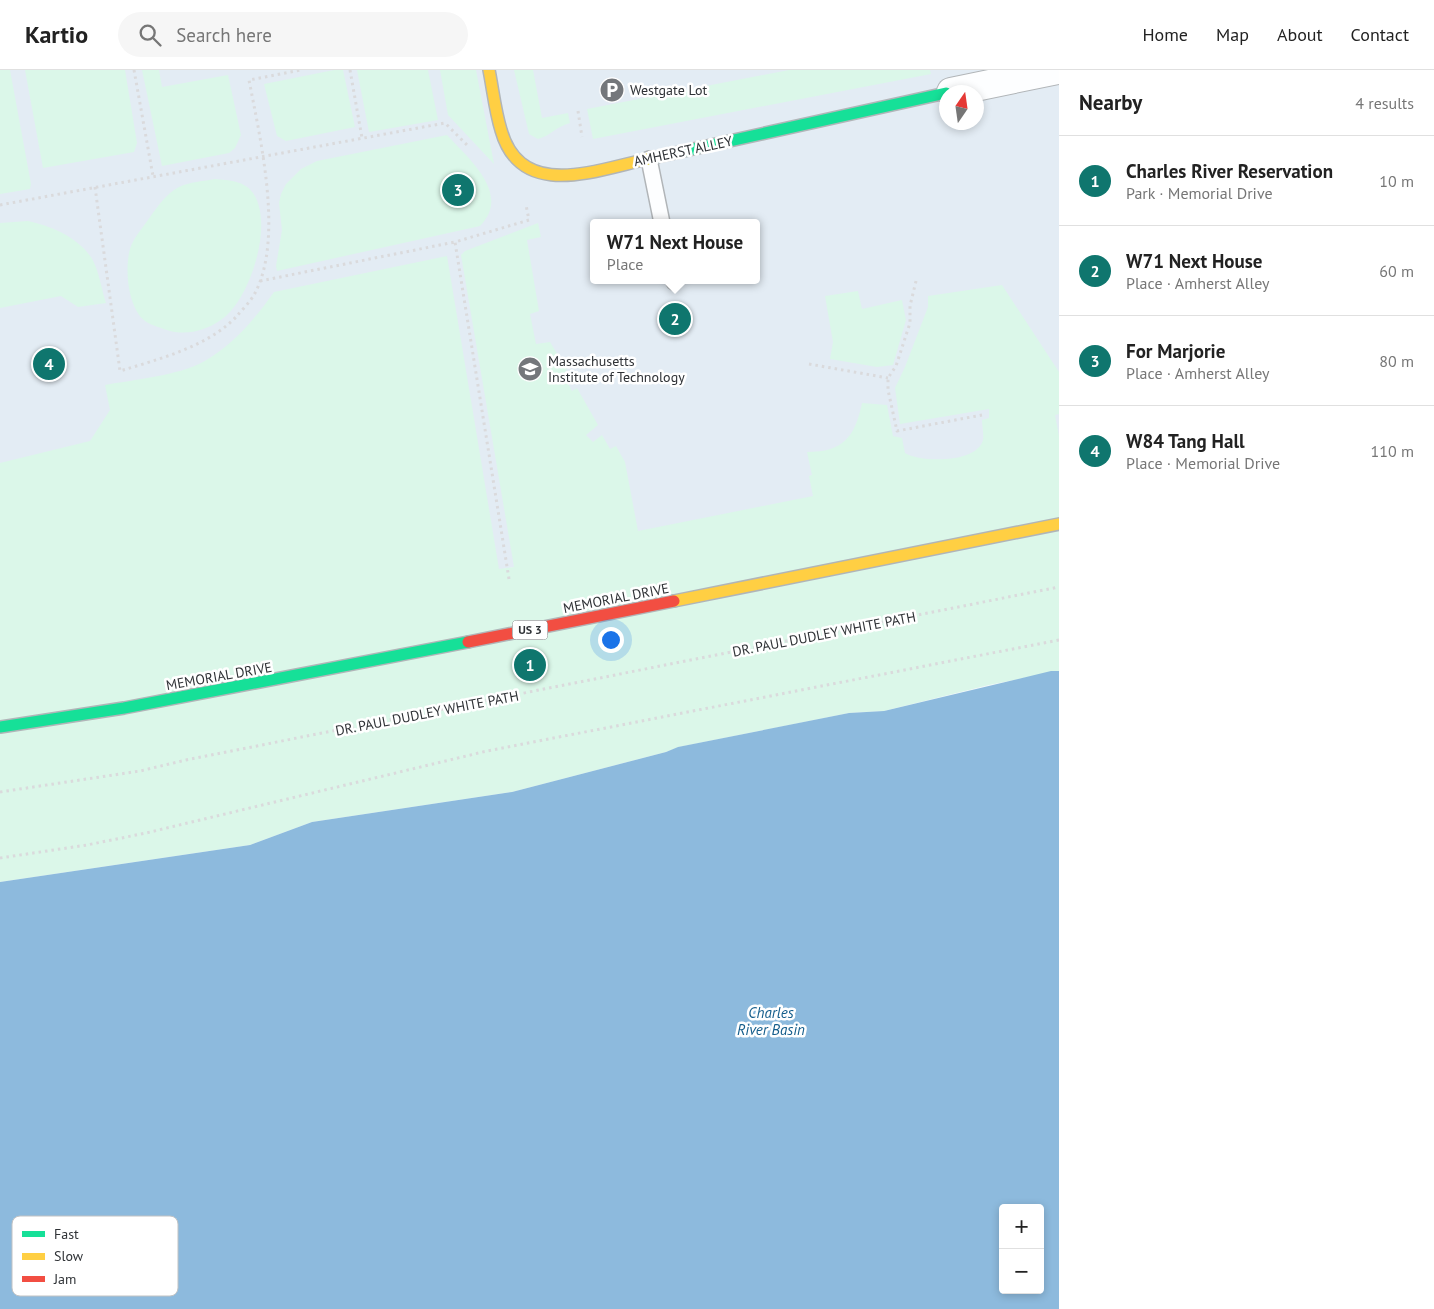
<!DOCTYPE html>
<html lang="en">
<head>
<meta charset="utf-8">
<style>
	:root { --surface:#fff; --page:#f6f6f6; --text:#222; --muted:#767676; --line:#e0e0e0; --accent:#0f766e }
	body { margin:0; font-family:"PT Sans",sans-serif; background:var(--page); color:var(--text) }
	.controls { position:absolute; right:15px; bottom:15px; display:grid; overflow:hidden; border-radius:5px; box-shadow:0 2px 8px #0003 }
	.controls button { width:45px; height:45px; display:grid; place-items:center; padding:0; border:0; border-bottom:1px solid var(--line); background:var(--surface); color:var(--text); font:25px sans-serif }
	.compass { position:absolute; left:939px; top:15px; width:45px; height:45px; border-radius:50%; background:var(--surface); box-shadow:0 2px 8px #0003; rotate:13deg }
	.you { position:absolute; left:610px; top:569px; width:18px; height:18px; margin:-12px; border:4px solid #fff; border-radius:50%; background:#1a73e8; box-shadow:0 0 0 8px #1a73e833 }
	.badge { display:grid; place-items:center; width:32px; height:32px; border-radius:50%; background:var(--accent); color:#fff; font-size:16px; font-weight:700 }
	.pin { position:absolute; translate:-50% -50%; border:2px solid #fff; box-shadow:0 1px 5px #0006 }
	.popup { position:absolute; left:590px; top:149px; width:170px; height:65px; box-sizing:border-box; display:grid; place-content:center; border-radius:5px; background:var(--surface); filter:drop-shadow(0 1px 4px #0005); font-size:16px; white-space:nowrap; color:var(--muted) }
	.popup b { font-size:19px; color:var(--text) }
	.popup::after { content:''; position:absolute; left:50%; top:100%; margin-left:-10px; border:10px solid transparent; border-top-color:var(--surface) }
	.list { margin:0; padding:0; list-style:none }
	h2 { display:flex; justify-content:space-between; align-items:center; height:65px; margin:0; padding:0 20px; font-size:21px }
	h2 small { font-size:16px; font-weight:400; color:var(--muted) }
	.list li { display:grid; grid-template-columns:32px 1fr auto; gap:15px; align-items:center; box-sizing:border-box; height:90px; padding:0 20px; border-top:1px solid var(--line) }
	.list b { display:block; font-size:19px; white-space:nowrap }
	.list p { margin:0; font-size:16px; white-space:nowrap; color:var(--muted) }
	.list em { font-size:16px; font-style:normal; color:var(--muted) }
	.icon { flex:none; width:28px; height:28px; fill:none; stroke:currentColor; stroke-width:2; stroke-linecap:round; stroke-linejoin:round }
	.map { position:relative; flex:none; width:1059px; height:1239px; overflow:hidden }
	header { display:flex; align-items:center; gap:30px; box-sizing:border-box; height:70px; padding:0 25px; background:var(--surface); border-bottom:1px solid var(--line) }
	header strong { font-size:24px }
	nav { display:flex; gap:28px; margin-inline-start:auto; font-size:18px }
	.search { width:350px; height:45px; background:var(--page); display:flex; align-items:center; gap:12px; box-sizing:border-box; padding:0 18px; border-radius:28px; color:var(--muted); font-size:19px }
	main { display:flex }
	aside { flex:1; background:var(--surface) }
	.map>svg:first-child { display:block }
	.built { fill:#e3ecf4; fill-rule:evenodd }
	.green { fill:#dbf7e9 }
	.water { fill:#8dbadd; fill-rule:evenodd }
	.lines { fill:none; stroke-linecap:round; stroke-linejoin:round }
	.lane-casing { stroke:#b1b5b8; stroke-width:18 }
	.street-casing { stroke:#b1b5b8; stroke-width:30 }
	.fast-casing { stroke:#b1b5b8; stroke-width:14 }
	.slow-casing { stroke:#b1b5b8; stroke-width:14 }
	.jam-casing { stroke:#b1b5b8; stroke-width:14 }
	.path { stroke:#dadadc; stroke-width:3; stroke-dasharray:2.5 4; stroke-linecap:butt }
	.lane { stroke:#fdfeff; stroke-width:15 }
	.street { stroke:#fdfeff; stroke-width:28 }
	.fast { stroke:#16e098; stroke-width:11 }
	.slow { stroke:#ffcf43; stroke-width:11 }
	.jam { stroke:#f24e42; stroke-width:11 }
	.labels { text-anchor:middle; stroke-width:5; stroke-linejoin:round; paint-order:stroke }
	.shield { fill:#fff; stroke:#6d7072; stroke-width:1 }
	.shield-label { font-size:12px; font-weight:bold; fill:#2f3236 }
	.poi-label { font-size:14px; fill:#2f3236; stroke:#fff; text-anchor:start }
	.street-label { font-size:14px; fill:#2f3236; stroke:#fff }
	.water-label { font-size:15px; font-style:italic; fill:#145d8b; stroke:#fff }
	.key { fill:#fff; stroke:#c1c2c3; stroke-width:1 }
	.key-label { font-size:14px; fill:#2f3236 }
</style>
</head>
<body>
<header>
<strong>Kartio</strong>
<div class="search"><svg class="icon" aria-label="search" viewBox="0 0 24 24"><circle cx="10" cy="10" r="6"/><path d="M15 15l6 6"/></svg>Search here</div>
<nav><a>Home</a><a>Map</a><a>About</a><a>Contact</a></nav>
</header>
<main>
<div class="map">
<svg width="1059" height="1239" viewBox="0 0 1059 1239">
	<rect width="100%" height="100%" fill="#f4f8fc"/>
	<path class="built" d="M0 0H1059V388L499 500 0 589ZM946 22H976V52H946ZM594 153H756V210H594Z"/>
	<path class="green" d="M0 0H10L31 114 30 119 0 124Z
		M25 0H125L137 73 134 82 43 98Z
		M142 0H159L162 17 228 5 241 65 235 78 229 83 162 96Z
		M334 0H343L355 57 286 71 277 66 264 14Z
		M357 0H428L438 50 369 62Z
		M440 0H476L494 94 448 45Z
		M514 0H533L542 48 568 43 570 53C555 57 552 65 538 69L529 64Z
		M789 0H930L931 4 593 69 587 39Z
		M447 65C468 88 512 124 480 156L277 201 276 196 282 160 279 133 281 124 286 114 301 99 317 91Z
		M215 109C229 110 245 111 253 123 274 153 251 224 226 246 211 259 189 266 170 261 162 258 152 256 145 251 127 237 124 195 131 176 135 166 144 156 150 147 158 136 166 124 179 117 189 112 204 111 215 109Z
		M28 151C52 156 85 170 95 195 100 207 102 221 106 233L78 237 61 226 0 238V153Z
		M538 153 541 167 527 170 539 241 530 244 536 274 550 272 567 300 563 304 572 321 577 318 598 355 586 365 593 372 602 365 610 379 616 376 625 392 638 461 813 426 809 406 812 405 807 382C843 382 855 367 862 333L887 335 893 366 902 368 905 383C922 393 977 393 983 370 984 364 982 356 982 350L989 348V339L900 354 895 318 905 297 928 237V226L1002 215 1059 302V344L1055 345 1059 366V601L989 615 884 641 849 643 679 677 666 682 512 722 312 752 250 775 0 812V393L90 371 110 340 105 315C132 310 180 305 203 292 232 276 255 249 274 222L447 186 499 499 514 497 461 185 465 181Z
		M858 221 862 239 902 230 906 250 893 295 877 297 830 289 833 272 825 226Z"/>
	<path class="water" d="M1051 601H1059V1239H0V812L250 775 312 752 512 722 666 682 678 677 849 643 884 641ZM1003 1138H1040V1220H1003Z"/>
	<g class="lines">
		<defs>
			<path id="lane" d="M649 89 662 153
				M674 210V212"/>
			<path id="street" d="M951 22 1057 0"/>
			<path id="fast" d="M648 89 946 23
				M0 657 124 638 468 572"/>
			<path id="slow" d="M489 0C493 20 495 41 501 60 521 131 596 100 648 89
				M674 531 1059 454"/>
			<path id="jam" d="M468 572 674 531"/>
		</defs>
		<use href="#lane" class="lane-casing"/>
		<use href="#street" class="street-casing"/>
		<use href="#fast" class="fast-casing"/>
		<use href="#slow" class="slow-casing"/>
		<use href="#jam" class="jam-casing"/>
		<path class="path" d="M134 0 153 106
			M350 0 362 68
			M578 41 582 67
			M95 117 120 301C159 289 207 277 236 247 242 240 251 231 255 223 284 168 260 68 249 10L301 0
			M0 135 445 53 468 76
			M260 211 455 172
			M916 211 910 236V253L896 296 888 308V320L897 361 982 345
			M809 294 888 308
			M509 509 455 172 529 150 526 135
			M0 722 140 701 186 690 1059 517
			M0 788 87 775 146 763 487 681 1059 570"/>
		<use href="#lane" class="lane"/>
		<use href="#street" class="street"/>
		<use href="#fast" class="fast"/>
		<use href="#slow" class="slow"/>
		<use href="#jam" class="jam"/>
	</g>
	<defs>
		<symbol id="parking-disc" viewBox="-11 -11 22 22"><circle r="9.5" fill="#74777b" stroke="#fff"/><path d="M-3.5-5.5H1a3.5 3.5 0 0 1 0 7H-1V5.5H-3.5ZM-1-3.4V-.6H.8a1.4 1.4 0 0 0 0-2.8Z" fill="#fff"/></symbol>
		<symbol id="university-disc" viewBox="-11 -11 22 22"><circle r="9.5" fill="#74777b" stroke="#fff"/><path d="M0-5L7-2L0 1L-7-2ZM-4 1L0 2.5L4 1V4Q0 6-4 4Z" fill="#fff"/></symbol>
	</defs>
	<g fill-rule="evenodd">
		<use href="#parking-disc" x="598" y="6" width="28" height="28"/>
		<use href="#university-disc" x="516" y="285" width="28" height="28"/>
	</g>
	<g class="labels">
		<rect class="shield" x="512.5" y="550.5" width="35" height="19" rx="4"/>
		<g class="shield-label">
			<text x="530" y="564">US 3</text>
		</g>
		<g class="poi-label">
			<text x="630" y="25">Westgate Lot</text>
			<text x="548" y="296">Massachusetts<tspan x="548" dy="16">Institute of Technology</tspan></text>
		</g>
		<g class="street-label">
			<text transform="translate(683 81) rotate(-12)" y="5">AMHERST ALLEY</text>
			<text transform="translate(616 528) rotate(-11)" y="5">MEMORIAL DRIVE</text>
			<text transform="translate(824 564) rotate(-11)" y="5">DR. PAUL DUDLEY WHITE PATH</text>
			<text transform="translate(219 606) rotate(-10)" y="5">MEMORIAL DRIVE</text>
			<text transform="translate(427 643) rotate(-11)" y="5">DR. PAUL DUDLEY WHITE PATH</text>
		</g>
		<g class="water-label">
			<text x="771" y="948">Charles<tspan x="771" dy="17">River Basin</tspan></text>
		</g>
	</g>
	<rect x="12" y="1146" width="166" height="80" rx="8" class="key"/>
	<rect x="22" y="1161" width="23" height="6" fill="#16e098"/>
	<rect x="22" y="1183" width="23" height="7" fill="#ffcf43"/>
	<rect x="22" y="1206" width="23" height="6" fill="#f24e42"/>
	<g class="key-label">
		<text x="54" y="1169">Fast</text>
		<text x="54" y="1191">Slow</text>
		<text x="54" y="1214">Jam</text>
	</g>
</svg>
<div class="controls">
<button>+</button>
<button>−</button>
</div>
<svg class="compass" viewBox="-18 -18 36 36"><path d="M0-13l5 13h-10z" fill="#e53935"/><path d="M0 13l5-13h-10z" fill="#767676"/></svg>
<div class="you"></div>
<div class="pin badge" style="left:530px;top:595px">1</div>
<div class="pin badge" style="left:675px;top:249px">2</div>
<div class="popup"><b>W71 Next House</b>Place</div>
<div class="pin badge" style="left:458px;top:120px">3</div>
<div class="pin badge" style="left:49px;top:294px">4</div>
</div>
<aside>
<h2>Nearby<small>4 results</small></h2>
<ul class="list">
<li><span class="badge">1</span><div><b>Charles River Reservation</b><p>Park · Memorial Drive</p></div><em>10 m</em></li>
<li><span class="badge">2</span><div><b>W71 Next House</b><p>Place · Amherst Alley</p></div><em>60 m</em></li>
<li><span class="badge">3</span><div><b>For Marjorie</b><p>Place · Amherst Alley</p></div><em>80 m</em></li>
<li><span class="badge">4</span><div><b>W84 Tang Hall</b><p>Place · Memorial Drive</p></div><em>110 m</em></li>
</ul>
</aside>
</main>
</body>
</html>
